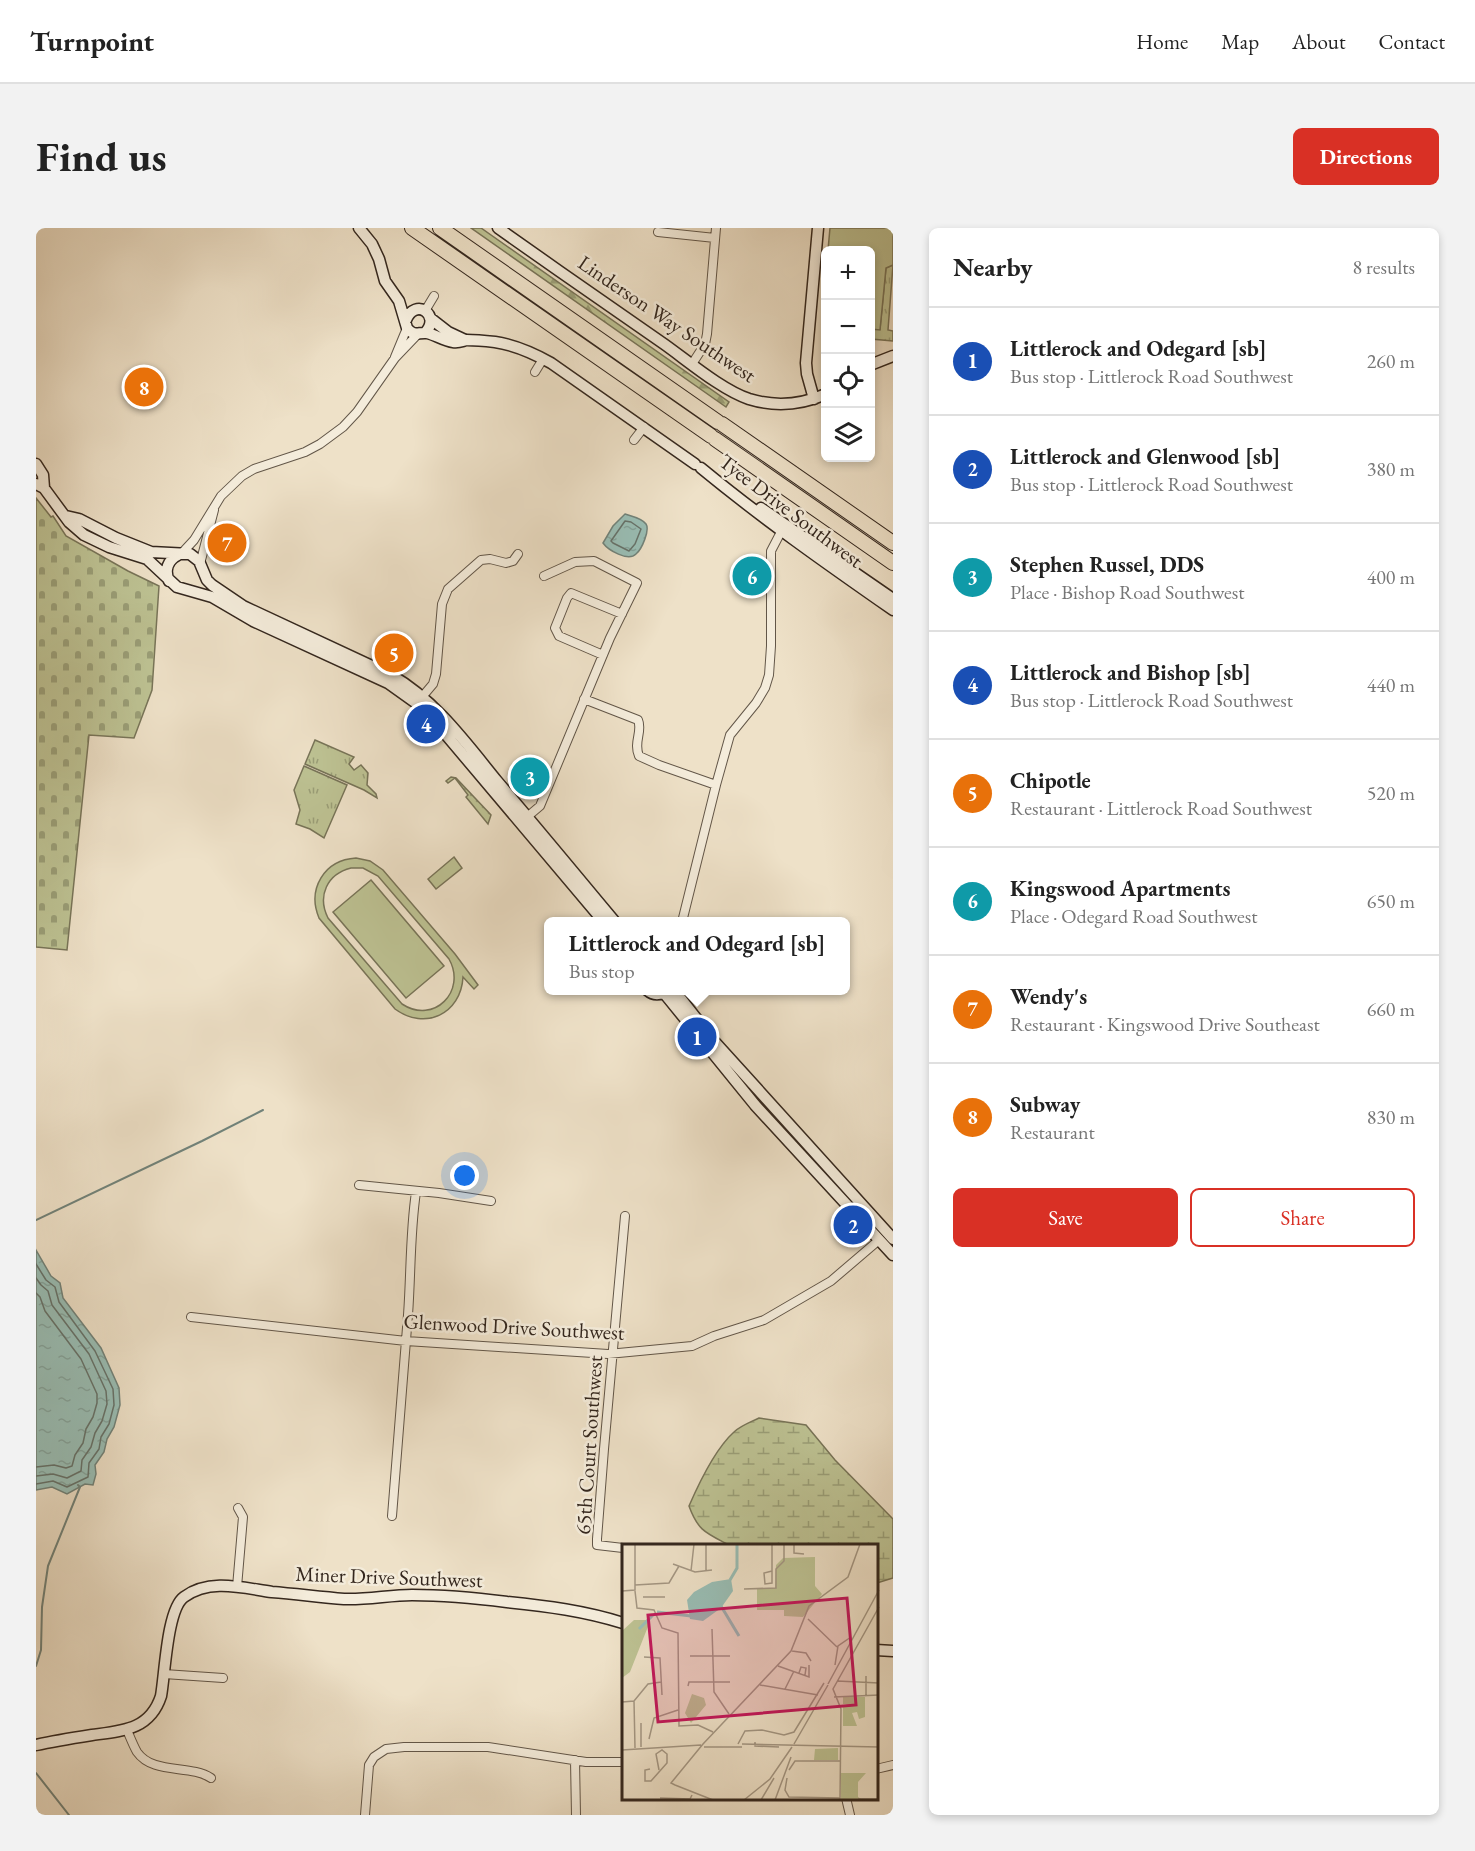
<!DOCTYPE html>
<html lang="en">
<head>
<meta charset="utf-8">
<style>
	:root { --surface:#fff; --page:#f2f2f2; --text:#222; --muted:#767676; --line:#e0e0e0; --accent:#d93025 }
	body { margin:0; font-family:"EB Garamond",serif; background:var(--page); color:var(--text) }
	.controls { position:absolute; right:18px; top:18px; display:grid; overflow:hidden; border-radius:9px; box-shadow:0 3px 9px #0003 }
	.controls button { width:54px; height:54px; display:grid; place-items:center; padding:0; border:0; border-bottom:2px solid var(--line); background:var(--surface); color:var(--text); font:30px sans-serif }
	.you { position:absolute; left:429px; top:948px; width:21px; height:21px; margin:-15px; border:4px solid #fff; border-radius:50%; background:#1a73e8; box-shadow:0 0 0 9px #1a73e833 }
	.badge { display:grid; place-items:center; width:39px; height:39px; border-radius:50%; background:var(--accent); color:#fff; font-size:20px; font-weight:700 }
	.pin { position:absolute; translate:-50% -50%; border:3px solid #fff; box-shadow:0 2px 6px #0006 }
	.popup { position:absolute; left:508px; top:689px; width:306px; height:78px; box-sizing:border-box; display:grid; place-content:center; border-radius:9px; background:var(--surface); filter:drop-shadow(0 2px 4px #0005); font-size:20px; white-space:nowrap; color:var(--muted) }
	.popup b { font-size:22px; color:var(--text) }
	.popup::after { content:''; position:absolute; left:50%; top:100%; margin-left:-12px; border:12px solid transparent; border-top-color:var(--surface) }
	.list { margin:0; padding:0; list-style:none }
	h2 { display:flex; justify-content:space-between; align-items:center; height:78px; margin:0; padding:0 24px; font-size:26px }
	h2 small { font-size:20px; font-weight:400; color:var(--muted) }
	.list li { display:grid; grid-template-columns:39px 1fr auto; gap:18px; align-items:center; box-sizing:border-box; height:108px; padding:0 24px; border-top:2px solid var(--line) }
	.list b { display:block; font-size:22px; white-space:nowrap }
	.list p { margin:0; font-size:20px; white-space:nowrap; color:var(--muted) }
	.list em { font-size:20px; font-style:normal; color:var(--muted) }
	.actions { display:flex; gap:12px; padding:18px 24px }
	.actions a { flex:1; padding:14px 0; border:2px solid var(--accent); border-radius:9px; text-align:center; font-size:21px; color:var(--accent) }
	.actions .main { background:var(--accent); color:#fff }
	.icon { flex:none; width:33px; height:33px; fill:none; stroke:currentColor; stroke-width:2; stroke-linecap:round; stroke-linejoin:round }
	.map { position:relative; flex:none; width:857px; height:1587px; overflow:hidden; border-radius:9px }
	header { display:flex; align-items:center; gap:36px; box-sizing:border-box; height:84px; padding:0 30px; background:var(--surface); border-bottom:2px solid var(--line) }
	header strong { font-size:28px }
	nav { display:flex; gap:33px; margin-inline-start:auto; font-size:21px }
	.intro { display:flex; align-items:center; justify-content:space-between; box-sizing:border-box; height:144px; padding:0 36px }
	h1 { margin:0; font-size:42px }
	.button { padding:15px 27px; border-radius:9px; background:var(--accent); color:#fff; font-size:21px; font-weight:700 }
	main { display:flex; gap:36px; padding:0 36px }
	aside { flex:1; background:var(--surface); border-radius:9px; box-shadow:0 3px 9px #0003 }
	.map>svg:first-child { display:block }
	.grass { fill:url(#grass-tufts); stroke:#787458; stroke-width:1.5 }
	.forest { fill:url(#forest-firs); stroke:#787458; stroke-width:1.5 }
	.wetland { fill:url(#wetland-marsh); stroke:#787458; stroke-width:1.5 }
	.cemetery { fill:url(#cemetery-stones); stroke:#787458; stroke-width:1.5 }
	.garden { fill:url(#garden-dots); stroke:#787458; stroke-width:1.5 }
	.pitch { fill:#bdc293; stroke:#787458; stroke-width:1.5; fill-rule:evenodd }
	.water { fill:url(#water-ripples); stroke:#718279; stroke-width:1.5 }
	.lines { fill:none; stroke-linecap:round; stroke-linejoin:round }
	.shore { stroke:#66726a; stroke-width:1.5 }
	.stream { stroke:#718279; stroke-width:2 }
	.street-casing { stroke:#625648; stroke-width:10 }
	.secondary-casing { stroke:#34271e; stroke-width:13 }
	.highway-casing { stroke:#34271e; stroke-width:16 }
	.street { stroke:#f4ecdb; stroke-width:8 }
	.secondary { stroke:#f4ecdb; stroke-width:10 }
	.highway { stroke:#eee1c8; stroke-width:14 }
	.labels { text-anchor:middle; stroke-width:5; stroke-linejoin:round; paint-order:stroke }
	.street-label { font-size:21px; fill:#34271e; stroke:#f4ecdb }
	.inset-river { fill:none; stroke:#99beb5; stroke-width:3 }
	.inset-road { fill:none; stroke:#a49784; stroke-width:1.5 }
	.view { fill:#c2185b; fill-opacity:0.15; stroke:#c2185b; stroke-width:3 }
	.inset-edge { fill:none; stroke:#34271e; stroke-width:3 }
</style>
</head>
<body>
<header>
<strong>Turnpoint</strong>
<nav><a>Home</a><a>Map</a><a>About</a><a>Contact</a></nav>
</header>
<div class="intro"><h1>Find us</h1><a class="button">Directions</a></div>
<main>
<div class="map">
<svg width="857" height="1587" viewBox="0 0 857 1587">
	<defs>
		<pattern id="grass-tufts" width="24" height="20" patternUnits="userSpaceOnUse" patternTransform="scale(1.5)"><rect width="24" height="20" fill="#bdc293"/><path d="M3 7l-1-3M5 7V3M7 7l1-3M15 17l-1-3M17 17v-4M19 17l1-3" fill="none" stroke="#9a9e77"/></pattern>
		<pattern id="forest-firs" width="22" height="20" patternUnits="userSpaceOnUse" patternTransform="scale(1.5)"><rect width="22" height="20" fill="#bdc293"/><path d="M5 1l3.5 6h-7zM16 11l3.5 6h-7z" fill="#9a9e77"/></pattern>
		<pattern id="wetland-marsh" width="20" height="14" patternUnits="userSpaceOnUse" patternTransform="scale(1.5)"><rect width="20" height="14" fill="#bdc293"/><path d="M1 5h8M5 5V1M11 12h8M15 12V8" fill="none" stroke="#9a9e77"/></pattern>
		<pattern id="cemetery-stones" width="16" height="16" patternUnits="userSpaceOnUse" patternTransform="scale(1.5)"><rect width="16" height="16" fill="#bdc293"/><path d="M2 7V4a2 2 0 0 1 4 0v3zM10 15v-3a2 2 0 0 1 4 0v3z" fill="#9a9e77"/></pattern>
		<pattern id="garden-dots" width="8" height="8" patternUnits="userSpaceOnUse" patternTransform="scale(1.5)"><rect width="8" height="8" fill="#bdc293"/><path d="M2 2h.1M6 6h.1" fill="none" stroke="#9a9e77" stroke-width="1.8" stroke-linecap="round"/></pattern>
		<pattern id="water-ripples" width="26" height="14" patternUnits="userSpaceOnUse" patternTransform="scale(1.5)"><rect width="26" height="14" fill="#99beb5"/><path d="M2 4q2-2 4 0t4 0M15 11q2-2 4 0t4 0" fill="none" stroke="#84a39b"/></pattern>
	</defs>
	<rect width="100%" height="100%" fill="#eee1c8"/>
	<filter id="stains"><feTurbulence type="fractalNoise" baseFrequency=".00333" numOctaves="4"/><feColorMatrix values="0 0 0 0 .2 0 0 0 0 .09 0 0 0 0 .02 0 0 0 .5 -.17"/></filter>
	<radialGradient id="worn" r=".72"><stop offset=".6" stop-color="#630" stop-opacity="0"/><stop offset="1" stop-color="#630" stop-opacity=".3"/></radialGradient>
	<path class="grass" d="M857 37 852 102 857 103V113L835 111 834 101H844L850 40Z
		M279 512 318 529 313 536 318 542 325 537 332 545 331 557 340 566 341 570 328 562 269 536Z
		M268 538 311 557 288 610 274 601 260 596 264 582 258 562Z"/>
	<path class="forest" d="M435 0H445L693 174 690 179Z"/>
	<path class="wetland" d="M723 1190 770 1197 799 1232 857 1291V1350L841 1355 840 1317H693C670 1305 662 1303 653 1278 663 1255 679 1221 698 1204 704 1198 715 1194 723 1190Z"/>
	<path class="cemetery" d="M0 270 15 289 17 288 30 308 92 343 123 358 116 462 98 510 53 507 31 722 0 719Z"/>
	<path class="garden" d="M415 549 420 550 455 587 452 596 430 569 432 567 419 550 412 555 410 553Z"/>
	<path class="pitch" d="M794 0H857V37L850 40 844 102 835 101 834 22H792Z
		M418 629 426 640 400 661 392 651Z
		M320 630 334 633 347 642 419 726 442 757 438 761 427 749C425 786 389 803 359 781L283 690C271 661 288 632 320 630ZM315 640H327L342 648 413 731C431 763 398 797 366 776L292 690C281 668 291 646 315 640Z
		M335 652 408 738 370 770 297 684Z"/>
	<path class="water" d="M589 286C595 288 606 290 610 296 614 302 606 321 600 326 592 334 572 322 567 315L577 298Z
		M0 1022 15 1048 24 1055 27 1070 65 1120 83 1160 84 1177 78 1199 71 1211 68 1224 59 1237 60 1246 57 1257 49 1256 31 1266 16 1259 0 1262Z"/>
	<g class="lines">
		<path class="shore" d="M589 293 595 294 605 301 599 316 593 323 577 315 575 313Z
			M0 1036 10 1052 19 1059 23 1074 59 1123 77 1161 78 1177 73 1196 65 1209 63 1221 53 1235 52 1249 31 1259 17 1253 0 1256
			M0 1050 5 1057 12 1063 16 1077 53 1126 70 1163 71 1176 66 1193 59 1205 55 1219 46 1232 45 1243 31 1250 17 1246 0 1248
			M0 1065 4 1069 9 1083 45 1131 61 1166V1175L57 1189 50 1201 47 1215 39 1227 36 1238 30 1240 18 1237 0 1239"/>
		<path class="stream" d="M0 992 166 913 227 882
			M0 1438 5 1422 6 1379 12 1338 44 1259 42 1257
			M0 1545 33 1587"/>
		<defs>
			<path id="street" d="M622 4 679 10
				M389 83 398 68
				M359 129 371 100
				M656 136 669 116 671 106 680 0
				M499 144 507 131
				M598 212 608 199
				M145 326 158 312 185 268 206 248 218 241 269 224 284 216 307 199 321 184 359 130 381 107
				M164 336 178 282
				M567 427 523 408 519 400 531 370 535 365 586 386
				M386 469 397 456 400 446 406 376 412 361 445 332 454 331 470 335 477 333 482 326
				M548 471 602 492C607 503 597 514 603 528L623 537 680 557
				M491 589 504 578 574 410 601 355 558 333 539 334 508 348
				M646 694 680 557 694 507 720 475 729 460 733 447 735 418V323L747 300
				M323 957 403 965 455 973
				M155 1089 370 1113 572 1126 656 1118 678 1108 728 1092 795 1053 843 1012
				M356 1288C361 1221 367 1154 372 1087 375 1046 374 1004 380 964
				M587 1320 561 1317V1311L568 1221 589 988
				M201 1359 207 1289 202 1280
				M128 1446 187 1450
				M91 1502C94 1509 97 1517 101 1524 117 1547 154 1536 175 1550
				M539 1532 540 1587
				M840 1541 857 1537
				M810 1570 814 1587
				M329 1587 333 1537 338 1529 350 1521 368 1519H452L550 1534H587"/>
			<path id="secondary" d="M323 0 336 16 343 31 349 53 363 73 371 100C378 109 382 104 391 105 400 107 408 113 417 114 423 115 426 113 431 112 440 112 450 113 459 114 479 117 497 125 515 135L659 236
				M462 0C517 39 573 78 628 116 652 133 686 162 713 171 739 179 765 177 790 166
				M394 90 412 104 429 112
				M370 92C379 69 406 87 389 105
				M834 137 857 128
				M778 171 771 146 770 135 782 0
				M0 236 7 247 8 260
				M665 240C727 291 791 336 857 382
				M0 256 8 260 33 294 48 307 73 319 111 331 141 359 176 369 217 393 352 455 387 480 406 502 568 694
				M725 280 857 371
				M30 288 43 291 80 310 115 324 154 326 163 333 171 352 176 357 207 378 355 447C399 472 430 515 461 553 501 600 540 647 579 694
				M133 353C128 342 132 332 142 327
				M611 762C618 768 625 767 632 762
				M638 762 678 813 857 1011
				M628 765 719 877 857 1027
				M840 1422 857 1423
				M0 1517C18 1513 37 1510 56 1507 86 1503 114 1502 125 1468 129 1446 131 1381 148 1369 174 1350 207 1360 236 1364 260 1366 284 1369 308 1371 331 1372 354 1367 376 1367 408 1367 440 1370 471 1374 511 1378 549 1383 587 1395"/>
			<path id="highway" d="M376 0 675 208
				M404 0 682 194
				M686 196 857 315
				M679 211 857 335"/>
		</defs>
		<use href="#street" class="street-casing"/>
		<use href="#secondary" class="secondary-casing"/>
		<use href="#highway" class="highway-casing"/>
		<use href="#street" class="street"/>
		<use href="#secondary" class="secondary"/>
		<use href="#highway" class="highway"/>
	</g>
	<g class="labels">
		<g class="street-label">
			<text transform="translate(631 91) rotate(34)" y="7">Linderson Way Southwest</text>
			<text transform="translate(755 283) rotate(37)" y="7">Tyee Drive Southwest</text>
			<text transform="translate(478 1099) rotate(3)" y="7">Glenwood Drive Southwest</text>
			<text transform="translate(553 1217) rotate(-86)" y="7">65th Court Southwest</text>
			<text transform="translate(353 1349) rotate(2)" y="7">Miner Drive Southwest</text>
		</g>
	</g>
	<g transform="translate(586 1316)">
		<rect width="256" height="256" fill="#eee1c8"/>
		<path d="M193 205 216 204V216H192Z" fill="#bdc293"/>
		<path d="M219 229H244L236 238V253L241 256H219Z" fill="#bdc293"/>
		<path d="M12 76H25L27 80 8 128 0 134V87ZM70 150 82 154 84 161 69 179 63 169Z" fill="#bdc293"/>
		<path d="M193 13V42L200 50 181 73 162 72V66H135V44H153L154 21 161 14Z" fill="#bdc293"/>
		<path d="M221 153H243V173L237 175 235 168 230 169 235 182H221V161H229L221 160Z" fill="#bdc293"/>
		<path d="M109 35 111 47 99 64 81 77 68 75 65 56 72 48 90 38Z" fill="#99beb5"/>
		<path class="inset-river" d="M108 36 115 24V0M99 62 117 92M35 68 69 72M17 85 31 71"/>
		<path class="inset-road" d="M84 0V26M150 0V39L143 40 142 29 150 27M172 0V9L182 10M51 20 73 28 90 26M69 27 72 0M13 41 47 39 57 22M122 45 154 44V25L162 17V0M0 47 13 46V0M13 47 15 64 32 66 40 84 56 89 57 182 76 181 91 188M21 53H43M186 75 215 103M90 85 92 148 107 170M170 107 184 109 189 117M68 112H108M22 113 38 114 40 151M213 121 216 102 229 93M156 122 187 133V121M177 129 179 123 184 124 183 131M215 137 257 139M206 140 257 46M138 141 196 151M66 142 67 138H108M163 145 172 127M244 151V132M212 153 257 151M12 157 13 204M0 158 12 157 26 140 39 138M27 195 32 174 56 166M133 198V202L157 203M81 200 169 107 187 62 226 33 238 0M116 200 123 187 140 186 162 191 172 188 202 139M120 200 257 203M172 200 206 141M19 203V179M82 203H120M0 206 79 201M28 225 23 226V237H29L45 219V210L40 206 34 210 37 226M167 226 173 217H218M165 234 163 246 167 253 218 254M53 241 49 239 81 200M53 241 91 256M38 254 68 255 70 251M236 255H257M122 256 148 235 170 203M139 256 152 234M153 256 169 213M218 256 219 165 211 145 257 63"/>
		<path class="view" d="M225 54 234 161 36 178 26 71Z"/>
		<rect width="256" height="256" class="inset-edge"/>
	</g>
	<rect width="100%" height="100%" filter="url(#stains)"/>
	<rect width="100%" height="100%" fill="url(#worn)"/>
</svg>
<div class="controls">
<button>+</button>
<button>−</button>
<button><svg class="icon" aria-label="locate" viewBox="0 0 24 24"><circle cx="12" cy="12" r="6"/><path d="M12 2v4M12 18v4M2 12h4M18 12h4"/></svg></button>
<button><svg class="icon" aria-label="layers" viewBox="0 0 24 24"><path d="M12 4l9 5-9 5-9-5zM3 14l9 5 9-5"/></svg></button>
</div>
<div class="you"></div>
<div class="pin badge" style="left:661px;top:809px;background:#1a4fb4">1</div>
<div class="popup"><b>Littlerock and Odegard [sb]</b>Bus stop</div>
<div class="pin badge" style="left:817px;top:997px;background:#1a4fb4">2</div>
<div class="pin badge" style="left:494px;top:549px;background:#0f9aa8">3</div>
<div class="pin badge" style="left:390px;top:496px;background:#1a4fb4">4</div>
<div class="pin badge" style="left:358px;top:425px;background:#e8710a">5</div>
<div class="pin badge" style="left:716px;top:348px;background:#0f9aa8">6</div>
<div class="pin badge" style="left:191px;top:315px;background:#e8710a">7</div>
<div class="pin badge" style="left:108px;top:159px;background:#e8710a">8</div>
</div>
<aside>
<h2>Nearby<small>8 results</small></h2>
<ul class="list">
<li><span class="badge" style="background:#1a4fb4">1</span><div><b>Littlerock and Odegard [sb]</b><p>Bus stop · Littlerock Road Southwest</p></div><em>260 m</em></li>
<li><span class="badge" style="background:#1a4fb4">2</span><div><b>Littlerock and Glenwood [sb]</b><p>Bus stop · Littlerock Road Southwest</p></div><em>380 m</em></li>
<li><span class="badge" style="background:#0f9aa8">3</span><div><b>Stephen Russel, DDS</b><p>Place · Bishop Road Southwest</p></div><em>400 m</em></li>
<li><span class="badge" style="background:#1a4fb4">4</span><div><b>Littlerock and Bishop [sb]</b><p>Bus stop · Littlerock Road Southwest</p></div><em>440 m</em></li>
<li><span class="badge" style="background:#e8710a">5</span><div><b>Chipotle</b><p>Restaurant · Littlerock Road Southwest</p></div><em>520 m</em></li>
<li><span class="badge" style="background:#0f9aa8">6</span><div><b>Kingswood Apartments</b><p>Place · Odegard Road Southwest</p></div><em>650 m</em></li>
<li><span class="badge" style="background:#e8710a">7</span><div><b>Wendy's</b><p>Restaurant · Kingswood Drive Southeast</p></div><em>660 m</em></li>
<li><span class="badge" style="background:#e8710a">8</span><div><b>Subway</b><p>Restaurant</p></div><em>830 m</em></li>
</ul>
<div class="actions"><a class="main">Save</a><a>Share</a></div>
</aside>
</main>
</body>
</html>
